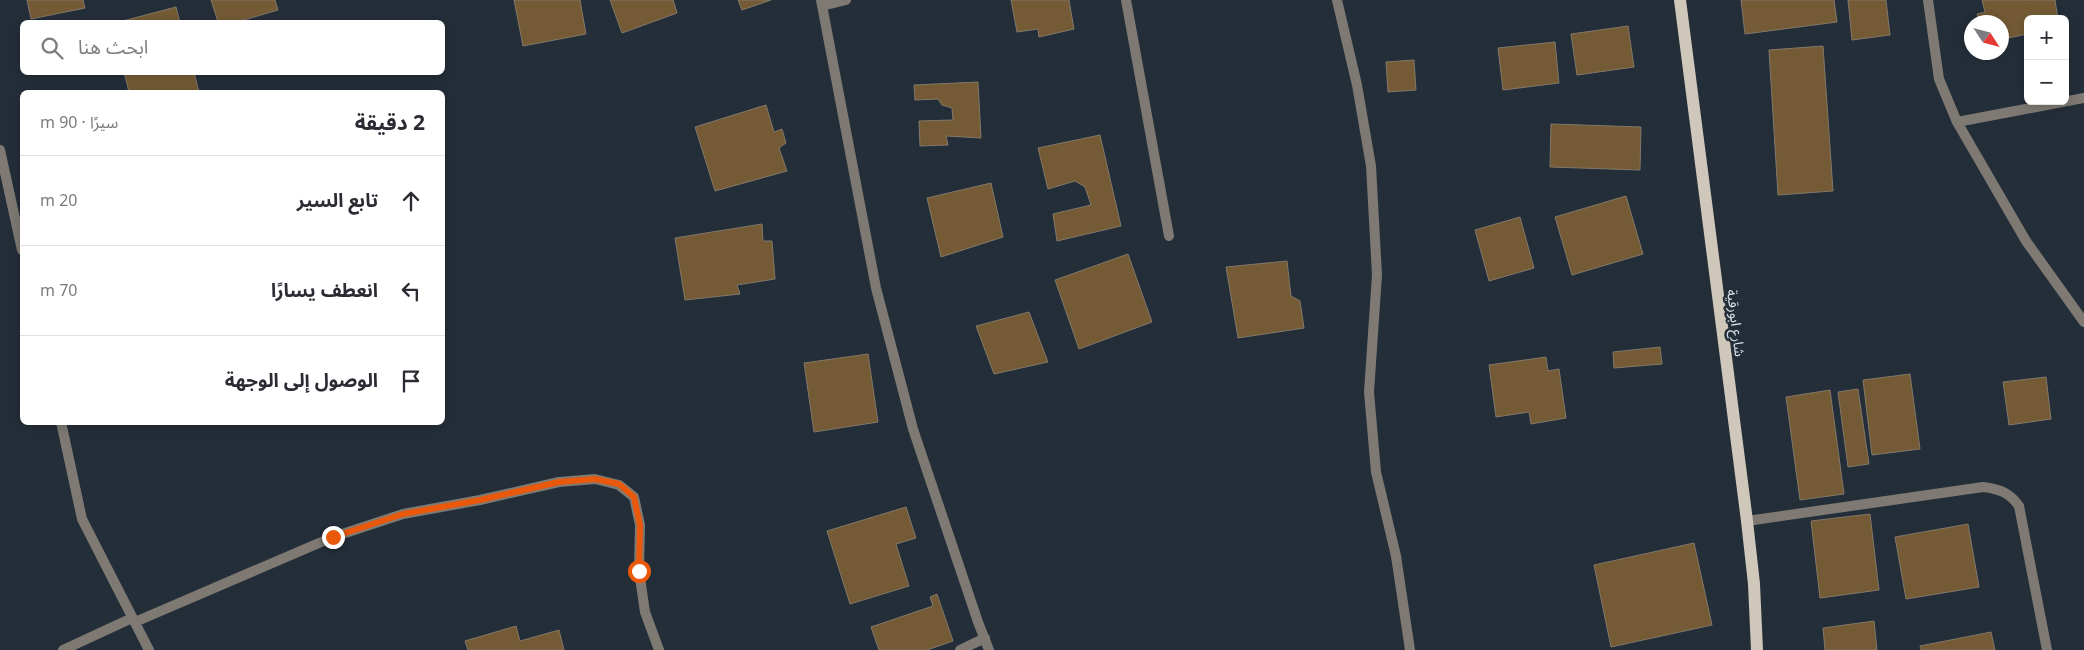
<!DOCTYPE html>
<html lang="ar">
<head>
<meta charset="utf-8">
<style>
	:root { --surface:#fff; --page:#f2f2f3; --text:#2b2b33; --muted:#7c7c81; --line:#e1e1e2 }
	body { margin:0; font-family:Georgia,"Noto Sans Arabic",serif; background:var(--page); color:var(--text); direction:rtl }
	.controls { position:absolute; right:15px; top:15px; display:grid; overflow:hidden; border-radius:8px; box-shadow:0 2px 12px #0003 }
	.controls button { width:45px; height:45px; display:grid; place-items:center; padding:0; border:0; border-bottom:1px solid var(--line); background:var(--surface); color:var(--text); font:25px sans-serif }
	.compass { position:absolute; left:1964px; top:15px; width:45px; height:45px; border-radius:50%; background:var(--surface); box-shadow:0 2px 12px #0003; rotate:126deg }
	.stop { position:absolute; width:15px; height:15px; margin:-11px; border:4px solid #ea580c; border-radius:50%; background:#fff }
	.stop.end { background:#ea580c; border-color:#fff; box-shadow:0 1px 5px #0008 }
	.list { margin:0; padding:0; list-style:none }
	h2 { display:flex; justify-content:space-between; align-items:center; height:65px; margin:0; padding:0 20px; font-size:21px }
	h2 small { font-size:16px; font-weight:400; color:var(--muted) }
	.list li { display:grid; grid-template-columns:32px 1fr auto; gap:15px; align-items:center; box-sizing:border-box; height:90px; padding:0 20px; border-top:1px solid var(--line) }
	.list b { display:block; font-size:19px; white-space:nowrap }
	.list em { font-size:16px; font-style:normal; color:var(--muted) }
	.icon { flex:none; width:28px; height:28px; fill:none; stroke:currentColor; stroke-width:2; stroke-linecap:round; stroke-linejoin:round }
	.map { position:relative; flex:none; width:2084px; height:650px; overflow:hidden; direction:ltr }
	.search { position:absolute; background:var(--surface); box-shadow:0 2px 12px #0003; left:20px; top:20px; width:425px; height:55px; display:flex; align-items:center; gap:12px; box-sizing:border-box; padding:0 18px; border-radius:8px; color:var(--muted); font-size:19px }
	.panel { position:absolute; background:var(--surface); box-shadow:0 2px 12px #0003; left:20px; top:90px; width:425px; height:335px; border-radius:8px; direction:rtl }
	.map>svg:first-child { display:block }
	.building { fill:#755b35; stroke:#82786a }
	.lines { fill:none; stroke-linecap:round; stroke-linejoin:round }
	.street { stroke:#7e7a73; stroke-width:10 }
	.primary { stroke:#cfc7b9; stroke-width:12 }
	.route { stroke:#ea580c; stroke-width:6 }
	.labels { text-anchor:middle; stroke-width:5; stroke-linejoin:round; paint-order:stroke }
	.street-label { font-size:14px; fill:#dce3ea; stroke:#242e39 }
</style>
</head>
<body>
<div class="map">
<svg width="2084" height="650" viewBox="0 0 2084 650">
	<rect width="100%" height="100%" fill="#242e39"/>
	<path class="building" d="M27 0H83L85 8 31 19Z
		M211 0H275L278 10 237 22H218Z
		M514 0H580L586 34 523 46Z
		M610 0H673L677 13 622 33Z
		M738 0H771L742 10Z
		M1011 0H1069L1074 29 1039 37 1038 29 1017 32Z
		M1741 0H1834L1837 22 1745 34Z
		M1848 0H1886L1890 35 1852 40Z
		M1982 0H2055L2058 19H2028V34L2008 38 2007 33 2002 34V22H1979L1977 14 1985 12Z
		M176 7 180 22H119Z
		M1628 26 1634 67 1577 75 1571 34Z
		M1555 42 1559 83 1503 90 1498 48Z
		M1823 46 1833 191 1778 195 1769 50Z
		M1985 52H1998L1999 55 1986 58Z
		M1414 60 1416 90 1388 92 1386 62Z
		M124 72H194L199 92H129Z
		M978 82 981 138 946 136 948 145 920 146 919 121 953 120 952 108 942 105 938 99 915 100 914 85Z
		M766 105 774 132 782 129 786 143 779 148 787 171 715 191 695 127Z
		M1551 124 1641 127 1640 170 1550 167Z
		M1100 135 1121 226 1057 241 1053 214 1091 205 1085 187 1075 181 1048 189 1038 148Z
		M991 183 1003 237 941 257 927 198Z
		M1626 196 1643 254 1572 275 1555 217Z
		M1520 217 1534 268 1489 281 1475 230Z
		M762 224 763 241H772L775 279 737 285 740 294 685 300 675 238Z
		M1128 254 1152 322 1079 349 1055 280Z
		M1287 261 1291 296 1300 301 1304 328 1238 338 1226 267Z
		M1029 312 1048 362 994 374 976 326Z
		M1660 347 1662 364 1614 368 1613 352Z
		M868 354 878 422 814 432 804 363Z
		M1546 357 1548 371 1559 369 1566 418 1531 424 1529 412 1496 417 1489 365Z
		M1910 374 1920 449 1872 455 1863 380Z
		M2046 377 2051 419 2009 425 2003 382Z
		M1858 389 1869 464 1848 467 1838 392Z
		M1830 390 1844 494 1800 500 1786 397Z
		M906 507 916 538 896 544 909 586 850 604 827 531Z
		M1870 514 1879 590 1820 598 1811 521Z
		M1968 524 1979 587 1906 599 1895 537Z
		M1694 543 1712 625 1611 647 1594 565Z
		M937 594 953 641 927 650H879L871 627 933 606 930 597Z
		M1874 621 1877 650H1825L1823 628Z
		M516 626 520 641 559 630 564 650H468L465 641Z
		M1991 632 1995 650H1921L1920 646Z"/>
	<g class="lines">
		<path class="street" d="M821 0 876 288 913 429 978 622 989 650
			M1126 0 1169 236
			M1337 0 1357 85 1371 166 1377 275 1369 392 1376 472 1396 556 1410 650
			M1928 0 1939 79 1957 122
			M822 6 846 0
			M2084 98 1957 122 2026 241 2084 322
			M0 150 22 250
			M61 422 82 519 149 650
			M1747 521 1983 487C1999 489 2009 492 2019 506L2047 650
			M135 622 333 537 403 514 480 500 559 482 595 479 619 485 634 497 640 525 639 571 645 612 659 650
			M63 650 132 618
			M960 650 985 638"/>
		<path class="primary" d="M1680 0 1747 521 1754 584 1757 650"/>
	</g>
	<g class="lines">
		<path class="route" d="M333 537 403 514 480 500 559 482 595 479 619 484 634 497 640 525 639 571"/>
	</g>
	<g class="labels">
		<g class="street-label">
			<text transform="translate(1736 323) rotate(83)" y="5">شارع ابورقية</text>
		</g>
	</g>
</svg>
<div class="controls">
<button>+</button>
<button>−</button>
</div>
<svg class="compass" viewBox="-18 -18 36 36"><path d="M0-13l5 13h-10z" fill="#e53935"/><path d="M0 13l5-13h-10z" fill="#7c7c81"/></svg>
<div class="stop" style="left:639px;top:571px"></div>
<div class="stop end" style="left:333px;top:537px"></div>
<div class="search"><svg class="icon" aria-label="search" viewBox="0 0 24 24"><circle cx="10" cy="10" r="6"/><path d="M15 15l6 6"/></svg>ابحث هنا</div>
<section class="panel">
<h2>2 دقيقة<small>سيرًا · 90 m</small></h2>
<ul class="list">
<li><svg class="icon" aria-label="ahead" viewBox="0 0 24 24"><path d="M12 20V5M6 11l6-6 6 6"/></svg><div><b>تابع السير</b></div><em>20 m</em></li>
<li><svg class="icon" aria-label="left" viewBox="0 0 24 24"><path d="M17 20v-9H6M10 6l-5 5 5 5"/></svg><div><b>انعطف يسارًا</b></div><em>70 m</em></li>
<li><svg class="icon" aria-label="arrive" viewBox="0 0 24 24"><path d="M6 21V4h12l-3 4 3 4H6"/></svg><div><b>الوصول إلى الوجهة</b></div></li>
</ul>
</section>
</div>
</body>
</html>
